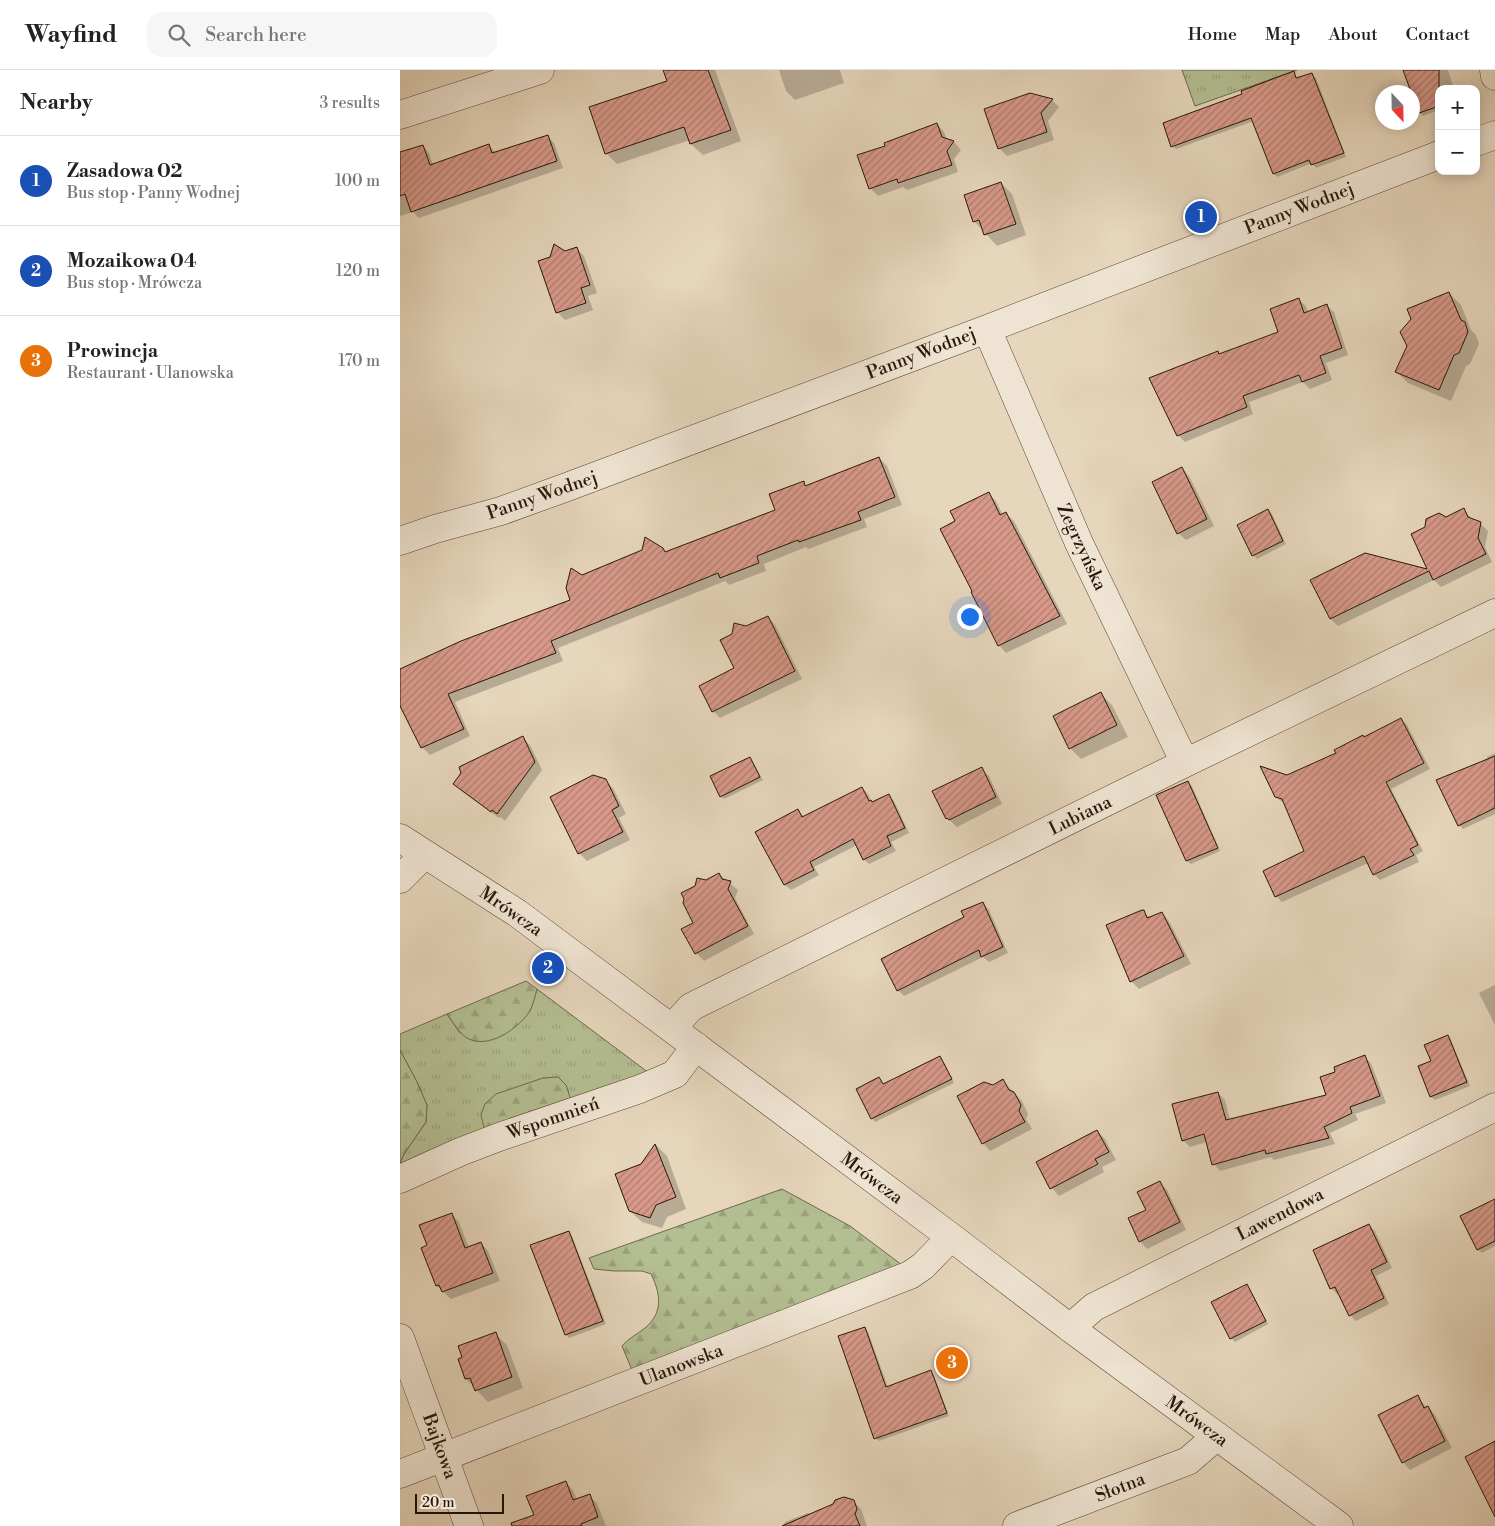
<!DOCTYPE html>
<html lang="en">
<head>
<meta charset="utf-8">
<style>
	:root { --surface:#fff; --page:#f6f6f6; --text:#222; --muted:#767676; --line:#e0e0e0; --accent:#111827 }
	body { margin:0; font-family:"Libre Bodoni",serif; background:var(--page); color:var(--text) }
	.controls { position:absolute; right:15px; top:15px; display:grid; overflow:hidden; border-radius:10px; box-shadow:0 2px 12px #0003 }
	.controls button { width:45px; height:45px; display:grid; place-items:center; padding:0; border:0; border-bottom:1px solid var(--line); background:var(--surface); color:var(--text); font:25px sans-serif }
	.compass { position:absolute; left:975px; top:15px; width:45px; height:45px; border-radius:50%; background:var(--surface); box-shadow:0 2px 12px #0003; rotate:158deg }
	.scale { position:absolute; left:15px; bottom:12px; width:89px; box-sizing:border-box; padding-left:5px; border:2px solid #271707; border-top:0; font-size:14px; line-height:18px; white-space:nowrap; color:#271707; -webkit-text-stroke:4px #efe4d3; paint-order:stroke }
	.you { position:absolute; left:569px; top:546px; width:18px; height:18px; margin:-12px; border:4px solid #fff; border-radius:50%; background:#1a73e8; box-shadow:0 0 0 8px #1a73e833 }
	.badge { display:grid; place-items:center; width:32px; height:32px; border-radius:50%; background:var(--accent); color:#fff; font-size:16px; font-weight:700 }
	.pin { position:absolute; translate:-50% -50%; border:2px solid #fff; box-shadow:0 1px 5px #0006 }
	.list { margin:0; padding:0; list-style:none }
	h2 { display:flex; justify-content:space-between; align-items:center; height:65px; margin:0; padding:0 20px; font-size:21px }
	h2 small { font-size:16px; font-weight:400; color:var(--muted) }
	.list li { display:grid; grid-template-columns:32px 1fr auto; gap:15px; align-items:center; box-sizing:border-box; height:90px; padding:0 20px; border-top:1px solid var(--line) }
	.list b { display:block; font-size:19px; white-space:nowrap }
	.list p { margin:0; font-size:16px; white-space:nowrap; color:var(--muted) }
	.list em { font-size:16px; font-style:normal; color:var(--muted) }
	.icon { flex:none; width:28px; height:28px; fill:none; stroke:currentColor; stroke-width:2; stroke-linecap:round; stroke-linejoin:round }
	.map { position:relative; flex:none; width:1095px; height:1456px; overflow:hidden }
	header { display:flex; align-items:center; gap:30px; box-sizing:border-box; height:70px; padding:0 25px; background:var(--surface); border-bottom:1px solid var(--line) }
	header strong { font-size:24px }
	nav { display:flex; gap:28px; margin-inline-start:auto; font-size:18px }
	.search { width:350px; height:45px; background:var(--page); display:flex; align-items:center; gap:12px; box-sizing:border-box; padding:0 18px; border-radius:15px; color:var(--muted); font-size:19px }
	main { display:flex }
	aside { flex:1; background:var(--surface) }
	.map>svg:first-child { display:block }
	.grass { fill:url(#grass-tufts); stroke:#6d6a4c }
	.forest { fill:url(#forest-firs); stroke:#6d6a4c }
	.shadow { fill:#0003 }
	.building { fill:url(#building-hatch); stroke:#271707 }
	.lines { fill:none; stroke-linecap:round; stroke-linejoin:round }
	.minor-casing { stroke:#574734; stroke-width:29 }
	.minor { stroke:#efe4d3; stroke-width:28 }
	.labels { text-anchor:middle; stroke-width:4; stroke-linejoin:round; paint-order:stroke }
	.street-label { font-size:18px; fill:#271707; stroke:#efe4d3 }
</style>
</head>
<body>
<header>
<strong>Wayfind</strong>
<div class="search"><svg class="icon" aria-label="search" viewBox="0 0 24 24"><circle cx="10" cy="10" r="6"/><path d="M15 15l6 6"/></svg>Search here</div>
<nav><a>Home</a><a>Map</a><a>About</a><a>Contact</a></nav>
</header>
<main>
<aside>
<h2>Nearby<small>3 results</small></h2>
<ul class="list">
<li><span class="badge" style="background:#1a4fb4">1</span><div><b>Zasadowa 02</b><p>Bus stop · Panny Wodnej</p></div><em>100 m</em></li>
<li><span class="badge" style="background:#1a4fb4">2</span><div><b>Mozaikowa 04</b><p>Bus stop · Mrówcza</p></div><em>120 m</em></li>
<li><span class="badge" style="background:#e8710a">3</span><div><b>Prowincja</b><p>Restaurant · Ulanowska</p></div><em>170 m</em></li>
</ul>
</aside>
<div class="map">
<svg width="1095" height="1456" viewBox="0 0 1095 1456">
	<defs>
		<pattern id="grass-tufts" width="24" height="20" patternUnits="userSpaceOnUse" patternTransform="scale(1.25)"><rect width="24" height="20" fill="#b3be92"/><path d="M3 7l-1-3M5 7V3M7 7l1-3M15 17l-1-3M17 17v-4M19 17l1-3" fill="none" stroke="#9aa37c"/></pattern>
		<pattern id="forest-firs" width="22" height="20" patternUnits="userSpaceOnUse" patternTransform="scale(1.25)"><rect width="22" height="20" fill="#b3be92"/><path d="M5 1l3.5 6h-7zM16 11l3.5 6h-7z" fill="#9aa37c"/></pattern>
		<pattern id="building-hatch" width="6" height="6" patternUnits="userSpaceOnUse" patternTransform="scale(1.25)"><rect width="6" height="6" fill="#d8998a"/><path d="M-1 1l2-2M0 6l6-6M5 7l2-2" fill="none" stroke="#af7c6f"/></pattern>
	</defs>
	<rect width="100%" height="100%" fill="#e6d6bc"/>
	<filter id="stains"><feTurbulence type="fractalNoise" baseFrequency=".004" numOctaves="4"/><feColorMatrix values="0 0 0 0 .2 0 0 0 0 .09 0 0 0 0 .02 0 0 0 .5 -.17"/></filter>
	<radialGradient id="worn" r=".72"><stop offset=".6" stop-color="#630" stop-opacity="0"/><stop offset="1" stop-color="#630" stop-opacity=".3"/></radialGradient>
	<path class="grass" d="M782 0H897L795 36Z
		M137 919 249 1003 172 1033 143 1008 126 1015 86 1066 0 1099V1093L4 1084 26 1052 27 1035 17 1012 0 980V964L47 944 60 963 130 941Z"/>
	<path class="forest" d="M126 911 137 919C135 926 133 935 130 941 118 959 88 980 67 968 58 962 53 952 47 944Z
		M0 980 17 1012 27 1035 26 1052 4 1084 0 1093Z
		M158 1007 166 1015 172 1033 86 1066 81 1045 85 1034 96 1024 143 1008Z
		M382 1119 450 1156 502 1195 232 1300 222 1276C228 1269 234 1266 241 1261 263 1246 262 1226 251 1204L242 1201H214L194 1199 189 1188Z"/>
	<path class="shadow" d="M264 0H315L341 71 303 85 291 74 290 70 217 94 206 83 269 12Z
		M379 0H440L444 13 395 30 386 21Z
		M1010 0H1048L1054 19H1039V40L1023 46 1020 43Z
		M894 3 898 9 912 4 916 8 946 87 916 98 912 93 877 107 874 104 854 51 776 79 773 76 844 25Z
		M652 30 659 37 648 51 654 70 607 86 599 78Z
		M537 54 544 62 547 70 554 72 561 80 554 89 558 102 507 120 503 117 478 126 470 118 486 77Z
		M147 66 154 73 163 98 19 148 13 142 0 146V84L23 76 29 83 33 95 89 76 96 83Z
		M601 113 612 124 626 165 597 176 574 151Z
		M176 178 184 186 197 223 188 226 193 240 165 250 158 243 140 192Z
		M1049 223 1061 235 1071 260 1076 265 1079 274 1070 294 1066 296 1051 331 1008 313 997 302Z
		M899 230 906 236 908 243 927 236 934 242 948 285 926 293 932 310 910 319 903 312 849 332 853 344 785 372 778 365 818 283 820 285 880 263Z
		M479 388 487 396 502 435 464 449 467 457 408 479 406 477 364 494 366 501 329 515 325 511 158 578 163 591 55 632 70 666 30 685 22 677 2 637 0 638V601L172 530 182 506 263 479 267 483 377 441 403 413 407 416Z
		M782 399 789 406 814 456 786 470 778 463Z
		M588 423 596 431 603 445 606 444 614 451 667 554 606 583 599 575Z
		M1064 440 1073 451 1080 453 1088 461 1085 477 1092 492 1041 517 1034 510 938 556 931 549 912 510 1030 501 1046 449Z
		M868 441 872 444 886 474 857 489 853 485Z
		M368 547 375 555 402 609 320 648 313 641 335 599Z
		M701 624 712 635 728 667 681 689 670 678Z
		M1001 649 1007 655 1030 699 991 719 1023 781 1016 785 1019 792 980 810 974 804 968 793 882 832 876 826 906 782 885 734 876 727 887 707 938 684Z
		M123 668 130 675 142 700 105 751 101 747 99 748 62 721 55 714Z
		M1095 683V744L1063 759 1059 755 1088 690 1087 687Z
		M350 688 353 692 363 710 324 729 321 726Z
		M581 699 589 706 602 734 557 757 547 748Z
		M205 710 213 718 226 744 219 748 230 770 187 791 179 783Z
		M788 713 792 716 820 781 791 794 787 791 758 725Z
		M462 718 468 724 472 733 488 725 494 731 509 763 491 772 496 781 469 794 464 789 457 775 414 797 419 805 391 820 385 815 357 762 398 740 404 747Z
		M319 804 338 820 335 828 354 864 304 891 296 883 295 853 306 812Z
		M583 833 589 840 608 883 589 892 583 887 504 926 498 920 565 847Z
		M743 841 750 848 762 843 769 851 791 894 739 919 731 911Z
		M1095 915V955L1079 923Z
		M1048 966 1051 970 1070 1016 1035 1030 1031 1027 1020 996 1032 991Z
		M964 987 971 993 986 1033 955 1044 958 1050 930 1063 935 1074 874 1090 871 1087 820 1101 814 1094 807 1072 790 1077 783 1070 818 1023 825 1030 830 1050 928 1025 937 1003Z
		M540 988 543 991 554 1013 475 1052 472 1048 478 1008 484 1015Z
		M603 1011 622 1031 628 1044 626 1049 632 1059 590 1081 583 1073 593 1016Z
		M697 1061 705 1069 716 1090 702 1097 704 1102 659 1126 652 1118 638 1092Z
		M256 1075 267 1086 286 1139 267 1147 262 1158 242 1152 230 1141 242 1095Z
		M760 1113 767 1120 786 1160 747 1179 740 1171 748 1141Z
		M1095 1130V1176L1082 1183 1078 1180 1062 1147Z
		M52 1145 59 1152 69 1178 81 1173 88 1181 100 1211 51 1229 37 1216 28 1176Z
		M969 1155 975 1161 992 1198 976 1206 989 1234 956 1251 950 1245 939 1223 937 1224 931 1218Z
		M168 1163 172 1166 206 1254 169 1268 166 1265 132 1176Z
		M847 1216 850 1219 868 1254 835 1272 831 1268Z
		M465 1258 468 1262 488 1317 531 1302 534 1305 549 1346 479 1371 476 1368Z
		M95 1264 107 1275 123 1318 88 1332 66 1309Z
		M1017 1327 1027 1338 1028 1337 1035 1345 1052 1378 1010 1400 1003 1392Z
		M166 1413 173 1420 177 1430 189 1426 197 1433 206 1456H139Z
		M453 1431 461 1439 467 1456H383L385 1452 408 1443 411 1445Z"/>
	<path class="building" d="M263 0H308L331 60 290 74 284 57 205 84 189 37 267 11Z
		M1003 0H1039V36L1019 43 1012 22H1011Z
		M894 1 896 8 912 3 944 83 911 95 909 90 873 104 851 48 771 77 763 53 842 24 841 21Z
		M630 23 653 29 641 43 647 62 598 79 584 39Z
		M537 53 542 67 554 71 547 81 552 95 498 113 497 109 469 119 457 85 485 76 484 73Z
		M148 65 157 91 11 142 5 124 0 126V82L23 75 30 95 89 74 92 83Z
		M601 112 616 154 584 165 579 150 573 152 564 125Z
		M154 174 165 181 177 177 190 215 181 218 186 233 156 243 138 191 150 187Z
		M1049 222 1061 250 1065 252 1068 262 1059 283 1054 285 1039 320 995 302 1007 276 1000 262 1011 249 1007 239Z
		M899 228 904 243 927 234 942 278 920 286 926 303 902 312 899 305 843 326 847 337 777 366 749 308 818 281 819 284 878 262 870 239Z
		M479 387 495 427 458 442 461 450 399 472 398 470 357 486 359 493 320 508 318 503 151 571 156 583 48 624 64 659 21 678 0 636V599L61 571 170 530 166 518 171 498 182 505 242 480 245 467 263 478 265 482 375 440 369 424 404 411 405 416Z
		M782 397 807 449 777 464 752 412Z
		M589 422 600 445 606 442 660 546 598 576 571 522 572 521 540 459 555 451 550 441Z
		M1064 438 1068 447 1081 452 1078 468 1086 484 1033 510 1029 501 930 549 910 510 965 483 1027 499 1011 464 1025 457 1026 449 1039 443 1046 447Z
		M868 439 883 471 852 486 837 455Z
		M368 546 395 601 312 642 299 616 334 598 320 570 332 564 334 553 346 556Z
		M701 622 717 655 669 679 653 646Z
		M1001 648 1024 693 986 712 1018 775 1010 779 1014 785 973 805 964 786 875 827 863 801 904 781 882 729 875 727 860 696 887 705 936 683 934 680 963 665 964 667Z
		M123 666 135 692 97 744 92 740 91 742 53 714 61 703 59 697Z
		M1095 686V738L1058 756 1036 710Z
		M350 687 360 707 320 727 310 706Z
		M582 697 596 727 549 750 547 748 546 749 532 721Z
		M193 705 206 709 219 736 212 740 223 762 178 784 150 727Z
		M788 711 818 778 786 791 756 725Z
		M462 717 469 731 471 730 472 732 489 724 505 758 487 766 491 776 463 790 453 769 410 792 414 800 384 815 355 762 398 739 402 747Z
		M319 803 322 809 331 811 328 819 348 856 295 884 281 859 293 853 283 833 284 829 281 823 295 816 297 808 306 810Z
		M583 832 603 877 581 887 579 880 497 921 481 889 564 847 561 841Z
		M742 840H744L747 848 762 842 784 886 730 912 706 855Z
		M1048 965 1067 1012 1030 1027 1018 996 1031 991 1024 975Z
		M965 985 980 1026 950 1037 952 1043 924 1057 929 1068 866 1084 865 1080 812 1095 804 1064 782 1071 772 1034 818 1022 826 1050 926 1025 920 1007 935 1002 934 997Z
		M540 986 552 1009 471 1049 456 1019 479 1007 483 1014Z
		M603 1009 609 1020 614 1022 621 1035 619 1041 625 1052 582 1074 557 1026 584 1012 593 1015Z
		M697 1060 709 1082 695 1089 698 1094 650 1119 636 1092Z
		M255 1074 276 1127 256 1135 250 1148 229 1141 215 1104 241 1094Z
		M760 1111 780 1152 739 1172 728 1148 746 1140 737 1122Z
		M1095 1129V1171L1077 1180 1060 1146Z
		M52 1143 65 1178 81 1172 93 1203 42 1222 39 1215 36 1216 21 1178 27 1175 19 1155Z
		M969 1154 987 1192 971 1200 984 1228 949 1246 935 1217 930 1219 913 1180Z
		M169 1161 203 1251 165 1265 130 1175Z
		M847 1214 866 1251 830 1269 811 1232Z
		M465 1257 486 1317 531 1300 547 1343 474 1369 438 1266Z
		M96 1262 112 1307 75 1321 70 1308 65 1309 58 1289 62 1287 58 1276Z
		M1018 1325 1024 1338 1028 1336 1045 1371 1002 1393 978 1345Z
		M1095 1371V1447L1065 1387Z
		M166 1411 173 1430 190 1424 198 1447 181 1454 182 1456H112L111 1453 134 1445 126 1426Z
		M444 1427 454 1430 457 1439 455 1444 460 1456H382L433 1434 435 1430Z"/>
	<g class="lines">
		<defs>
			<path id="minor" d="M1094 0 1095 6
				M0 45 140 0
				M1076 72 1095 65
				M587 259 679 473 785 693
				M0 471 35 459 101 441 167 417 587 259 1039 85
				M0 768 117 843 551 1167 670 1258 939 1456
				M0 809 25 784
				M272 958 291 937 785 693 1095 543
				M0 1109 60 1082 99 1067 240 1019 275 1004 296 976
				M670 1258 694 1237 1095 1037
				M0 1268 69 1456
				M0 1404 510 1205 523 1196 551 1167
				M617 1456 788 1391 817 1366"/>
		</defs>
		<use href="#minor" class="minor-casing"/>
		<use href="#minor" class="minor"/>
	</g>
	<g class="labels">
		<g class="street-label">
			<text transform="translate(899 138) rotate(-21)" y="6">Panny Wodnej</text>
			<text transform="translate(521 283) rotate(-21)" y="6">Panny Wodnej</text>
			<text transform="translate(142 425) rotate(-19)" y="6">Panny Wodnej</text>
			<text transform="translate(682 477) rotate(65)" y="6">Zegrzyńska</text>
			<text transform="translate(680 745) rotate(-26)" y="6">Lubiana</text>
			<text transform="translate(111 841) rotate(35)" y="6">Mrówcza</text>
			<text transform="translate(153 1048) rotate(-19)" y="6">Wspomnień</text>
			<text transform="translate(472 1108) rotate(37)" y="6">Mrówcza</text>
			<text transform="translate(880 1144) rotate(-27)" y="6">Lawendowa</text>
			<text transform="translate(281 1295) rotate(-21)" y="6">Ulanowska</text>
			<text transform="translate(797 1351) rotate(36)" y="6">Mrówcza</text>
			<text transform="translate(40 1376) rotate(70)" y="6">Bajkowa</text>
			<text transform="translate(720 1417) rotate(-21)" y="6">Słotna</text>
		</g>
	</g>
	<rect width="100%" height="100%" filter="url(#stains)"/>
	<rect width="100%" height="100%" fill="url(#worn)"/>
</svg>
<div class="controls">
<button>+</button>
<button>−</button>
</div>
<svg class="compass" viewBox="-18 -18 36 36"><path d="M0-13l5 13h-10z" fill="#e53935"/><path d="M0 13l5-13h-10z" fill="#767676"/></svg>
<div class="scale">20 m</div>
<div class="you"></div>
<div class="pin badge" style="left:801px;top:147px;background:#1a4fb4">1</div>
<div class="pin badge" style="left:148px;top:898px;background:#1a4fb4">2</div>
<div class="pin badge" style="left:552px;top:1293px;background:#e8710a">3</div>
</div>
</main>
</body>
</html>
